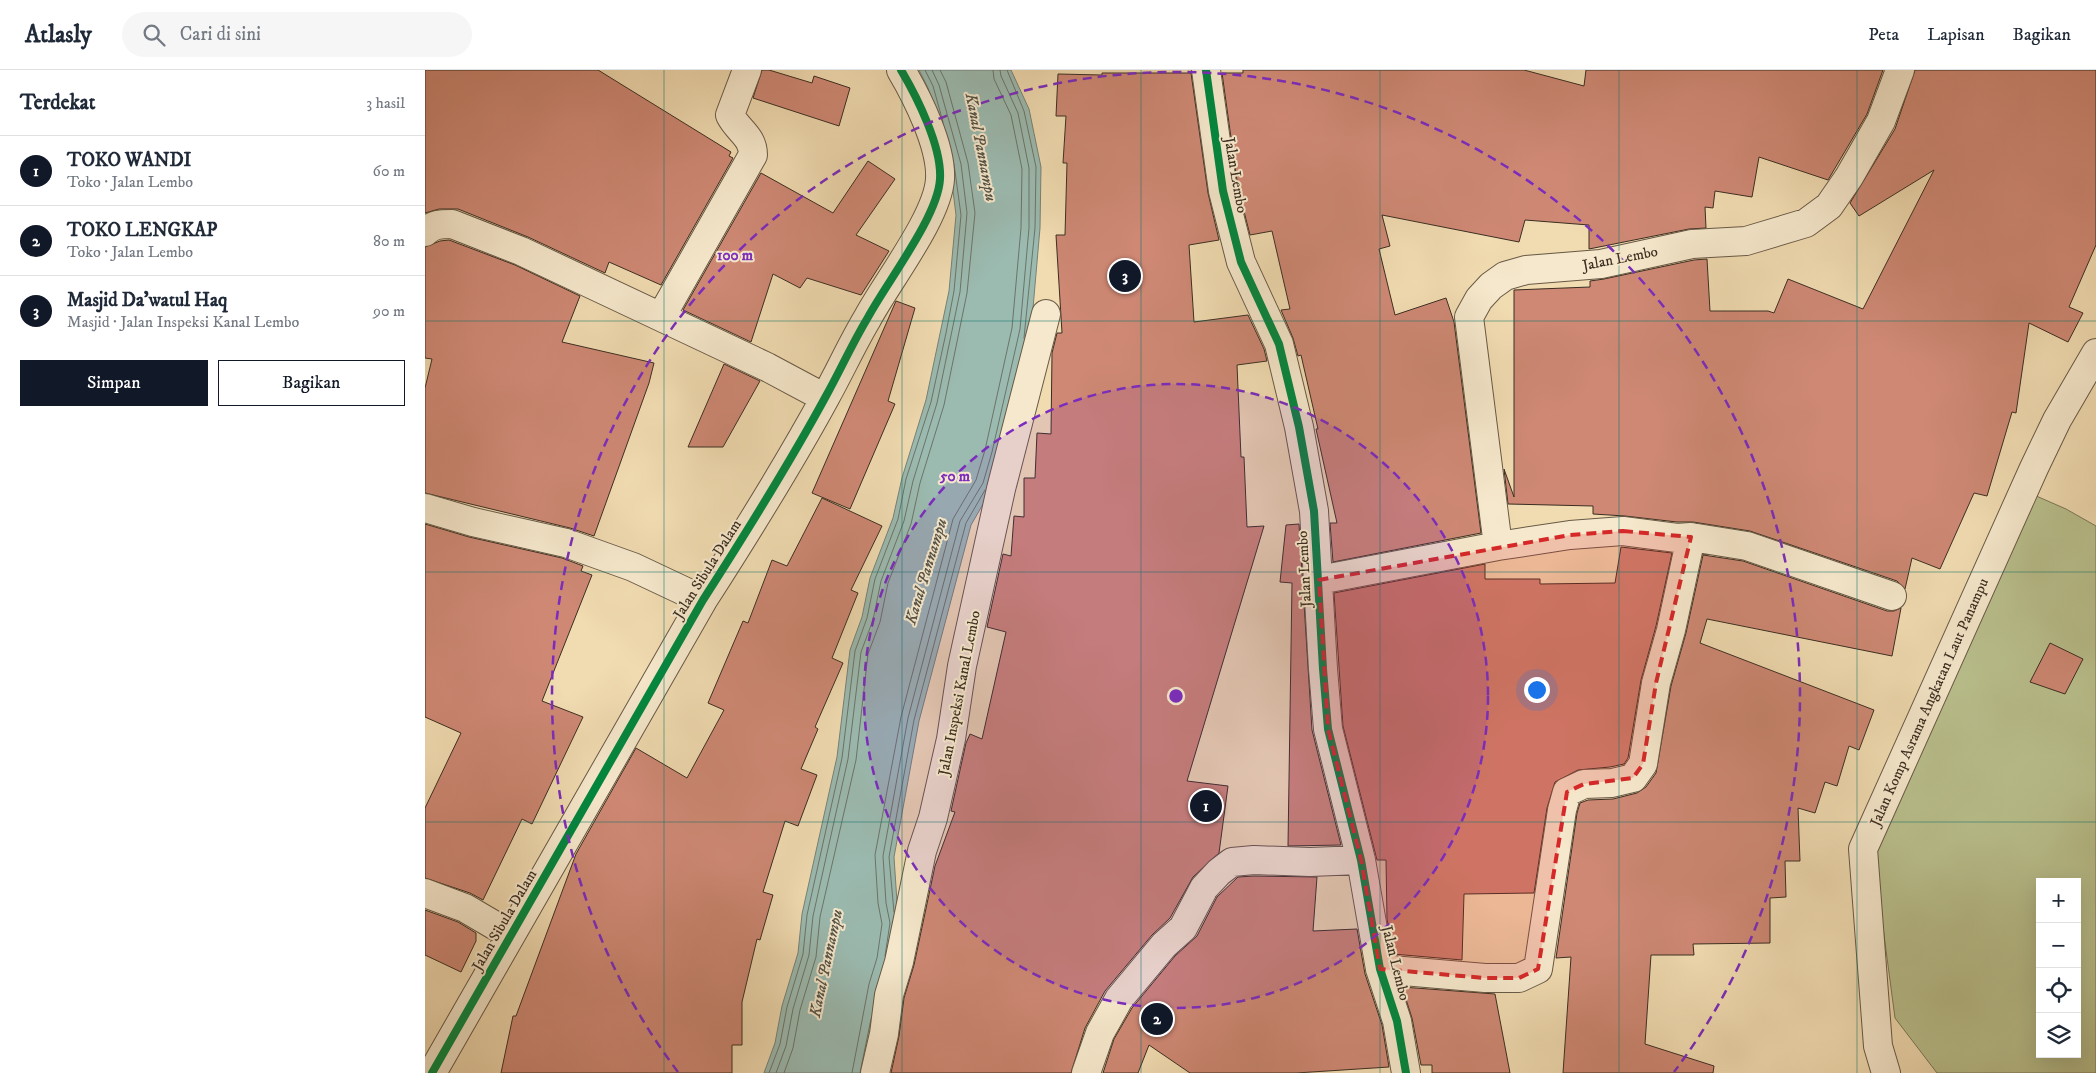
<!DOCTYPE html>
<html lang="id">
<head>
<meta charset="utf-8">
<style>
	:root { --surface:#fff; --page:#f6f6f7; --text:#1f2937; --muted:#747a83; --line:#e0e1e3; --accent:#111827 }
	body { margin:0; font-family:"IM FELL DW Pica",serif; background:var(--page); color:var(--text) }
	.controls { position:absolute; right:15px; bottom:15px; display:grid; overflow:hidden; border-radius:0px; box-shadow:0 5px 20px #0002 }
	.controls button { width:45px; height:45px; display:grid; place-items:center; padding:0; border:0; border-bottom:1px solid var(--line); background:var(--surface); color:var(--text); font:25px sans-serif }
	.you { position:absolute; left:1111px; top:619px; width:18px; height:18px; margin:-12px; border:4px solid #fff; border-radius:50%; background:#1a73e8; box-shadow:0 0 0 8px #1a73e833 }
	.badge { display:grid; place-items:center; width:32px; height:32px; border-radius:50%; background:var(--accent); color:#fff; font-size:16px; font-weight:700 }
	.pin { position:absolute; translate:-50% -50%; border:2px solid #fff; box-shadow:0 1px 5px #0006 }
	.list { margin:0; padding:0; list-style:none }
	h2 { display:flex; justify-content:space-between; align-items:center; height:65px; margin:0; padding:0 20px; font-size:21px }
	h2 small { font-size:16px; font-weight:400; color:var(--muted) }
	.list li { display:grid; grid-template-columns:32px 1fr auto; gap:15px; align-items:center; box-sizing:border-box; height:70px; padding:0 20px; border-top:1px solid var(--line) }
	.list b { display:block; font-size:19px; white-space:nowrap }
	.list p { margin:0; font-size:16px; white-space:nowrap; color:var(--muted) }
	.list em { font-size:16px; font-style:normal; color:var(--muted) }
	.actions { display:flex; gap:10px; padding:15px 20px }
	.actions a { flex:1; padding:11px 0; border:1px solid var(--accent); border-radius:0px; text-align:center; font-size:18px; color:var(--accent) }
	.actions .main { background:var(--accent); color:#fff }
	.icon { flex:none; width:28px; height:28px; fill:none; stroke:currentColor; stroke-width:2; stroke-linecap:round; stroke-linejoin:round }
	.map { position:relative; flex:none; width:1671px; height:1003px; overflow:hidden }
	header { display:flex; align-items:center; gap:30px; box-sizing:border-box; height:70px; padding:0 25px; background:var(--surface); border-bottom:1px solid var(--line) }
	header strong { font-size:24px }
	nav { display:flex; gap:28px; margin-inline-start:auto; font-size:18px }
	.search { width:350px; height:45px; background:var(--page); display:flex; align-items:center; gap:12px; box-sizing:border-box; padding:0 18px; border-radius:28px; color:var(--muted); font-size:19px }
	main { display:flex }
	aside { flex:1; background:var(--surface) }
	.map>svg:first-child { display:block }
	.green { fill:#b9c08d; stroke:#7a7758; fill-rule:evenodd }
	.water { fill:#9bbab0; stroke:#758277 }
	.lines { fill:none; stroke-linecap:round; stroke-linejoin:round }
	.shore { stroke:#6b7469; stroke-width:1 }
	.building { fill:#ce8874; stroke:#3b2e22 }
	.minor-casing { stroke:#685946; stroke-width:30 }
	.minor { stroke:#f6e8cc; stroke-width:28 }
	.cycleway-casing { stroke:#f6e8cc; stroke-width:11 }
	.cycleway { stroke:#00873e; stroke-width:8 }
	.marked { fill:#d62828; fill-opacity:0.2; stroke:#d62828; stroke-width:4; stroke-dasharray:10 6; stroke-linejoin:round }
	.grid { fill:none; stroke:#0f766e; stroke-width:1; stroke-opacity:0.55 }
	.ring { fill:none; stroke:#7b2cbf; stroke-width:2.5; stroke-dasharray:9 6 }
	.labels { text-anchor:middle; stroke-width:4; stroke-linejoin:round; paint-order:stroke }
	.street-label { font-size:15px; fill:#3b2e22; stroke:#f6e8cc }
	.water-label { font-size:16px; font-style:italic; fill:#535146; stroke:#f6e8cc }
	.centre { fill:#7b2cbf; stroke:#f6e8cc; stroke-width:2.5 }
	.ring-label { font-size:15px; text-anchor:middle; font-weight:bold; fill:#7b2cbf; stroke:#f6e8cc; stroke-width:4; stroke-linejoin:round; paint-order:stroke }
</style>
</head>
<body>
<header>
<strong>Atlasly</strong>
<div class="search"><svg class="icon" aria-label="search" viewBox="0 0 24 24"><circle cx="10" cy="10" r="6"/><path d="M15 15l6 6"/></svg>Cari di sini</div>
<nav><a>Peta</a><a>Lapisan</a><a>Bagikan</a></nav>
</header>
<main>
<aside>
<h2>Terdekat<small>3 hasil</small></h2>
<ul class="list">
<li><span class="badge">1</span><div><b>TOKO WANDI</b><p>Toko · Jalan Lembo</p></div><em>60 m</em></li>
<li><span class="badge">2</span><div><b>TOKO LENGKAP</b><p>Toko · Jalan Lembo</p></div><em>80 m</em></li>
<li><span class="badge">3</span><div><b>Masjid Da'watul Haq</b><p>Masjid · Jalan Inspeksi Kanal Lembo</p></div><em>90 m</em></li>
</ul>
<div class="actions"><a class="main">Simpan</a><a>Bagikan</a></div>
</aside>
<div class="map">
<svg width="1671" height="1003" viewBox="0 0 1671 1003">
	<rect width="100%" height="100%" fill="#f1dbb1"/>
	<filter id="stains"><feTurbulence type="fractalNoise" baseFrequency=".004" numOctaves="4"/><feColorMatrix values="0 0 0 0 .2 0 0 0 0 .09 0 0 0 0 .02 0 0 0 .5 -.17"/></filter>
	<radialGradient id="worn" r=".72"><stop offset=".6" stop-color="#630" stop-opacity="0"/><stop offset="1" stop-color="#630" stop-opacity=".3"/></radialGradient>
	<path class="green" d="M1609 425 1641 439 1671 456V1003H1512L1470 948 1448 782ZM1615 812H1652V984H1615Z"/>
	<path class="water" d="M494 0H586L604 39 616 97 615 158 606 261 568 417 546 455 494 651 469 787 472 832 477 852 446 1003H339L350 973 357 936 373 883 377 844 412 687 425 580 437 547 445 508 468 448 477 408 501 330 524 221 531 145 525 97 503 18Z"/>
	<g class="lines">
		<path class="shore" d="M500 0 508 16 518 52
			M582 0 599 41 611 97 610 158 599 268
			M469 842 464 787 489 650 541 453 560 420
			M460 886 465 853 461 833 458 786 483 648 535 451 558 413 567 382 595 259 604 158V98L593 43 576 6 575 0
			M344 1003 355 974 362 937 378 884 382 845 417 688 430 581 442 548 450 509 473 449 481 409 506 332 521 263 529 221 536 145 529 94
			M351 1003 361 976 368 939 384 885 388 846 423 689 436 582 448 550 456 511 479 451 488 411 512 333 535 222 542 143 536 94 514 15 507 0
			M359 1003 368 978 375 940 391 887 395 847 431 690 443 584 455 552 463 513 486 454 495 413 519 335 542 223 550 143 543 93 521 12 515 0
			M427 1003 444 914 452 888 457 854 453 833 450 785 476 647 528 449 551 410 560 380 587 258 596 158 597 99 586 45 569 9 568 0
			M435 1003 446 949"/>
	</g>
	<path class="building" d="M0 0H173L306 82 304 86 308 88 236 215 184 192 180 203 103 167 33 139H14L0 143Z
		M337 0H344L387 13 389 6 425 18 414 56 328 28Z
		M818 0H1099L1159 16 1161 0H1458L1442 44 1403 110 1334 87 1327 127 1290 121 1288 138 1280 137 1281 158 1264 159 1164 179V155L1100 150 1094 172 957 145 965 176 954 179 970 245 1021 228 1029 252 1056 463 908 492 905 453H912L891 359H893L876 285 873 286 868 268 856 240 865 239 847 161 825 165 813 118 797 3H818Z
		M1490 0H1671V175L1644 237 1658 243 1643 272 1604 253 1591 343 1587 342 1562 426 1549 423 1515 499 1487 488 1480 519 1472 511 1325 461 1268 452H1252L1200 446 1168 444V436L1083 434 1079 399 1089 427V220L1165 217V211L1179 209 1269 190 1282 189 1285 241H1343L1349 243 1363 209 1438 239 1509 100 1434 146 1425 133 1470 59Z
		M677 3H766L783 123 794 170 764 175 769 252 823 245 839 279 842 291 812 295 816 387H819L822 457 839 456 762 711 803 716 794 783 768 807 745 848 727 865 680 921 660 958 646 1003H466L474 966 479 928 489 895 510 796 530 742 526 741 541 673 545 664 557 669 581 562 562 557 578 484 586 486 589 446 599 447V408H610L612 363 626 364 627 283 632 263H637L631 165H640L642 93H638L641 46H631L633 4 677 5Z
		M443 91 470 109 431 165 464 181 436 225 382 208 375 218 348 204 326 272 258 240 336 103 408 143Z
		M24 170 90 195 155 226 137 272 229 293 224 313 169 466 145 458 0 423V318L7 289 0 288V177L15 171Z
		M471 231 490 238 463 331 470 334 425 439 387 423Z
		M299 294 335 311 298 377H263Z
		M397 428 457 456 426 520 433 523 407 588 418 593 390 657 393 659 376 699 392 705 373 756 360 751 338 822 348 825 335 870 332 869 317 932V975H307V1003H76L88 946H91L151 784 211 678 262 708 299 640 283 633 318 551 323 553 347 490 362 496Z
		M0 454 44 467 137 488 158 496 156 501 167 505 117 631 158 647 107 754 97 749 58 830 45 823 0 808V738L36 663 0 647Z
		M874 454 887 660 916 775 863 776 867 513 855 512 861 455Z
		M1196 477 1247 483 1231 556 1216 610 1203 688 1199 694 1185 697 1153 700 1130 712 1122 738 1109 823 1039 824 1037 890 968 884 962 849 961 790H952L918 656 909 523 1060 494V509H1115V514L1190 513Z
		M1278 485 1318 491 1462 541H1469L1476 538 1467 586 1282 549 1275 573 1449 640 1434 680 1424 676 1412 716 1400 712 1390 743 1373 738 1375 791H1360L1361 827 1345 828V873L1268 874 1269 885H1226L1220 974 1289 996 1288 1003H1138L1146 887 1131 888 1152 743 1155 733 1163 730 1188 729 1212 723 1221 717 1231 703 1246 616 1261 563Z
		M1625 573 1658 589 1640 624 1605 612Z
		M829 806 892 807 888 861 932 859 940 904 957 955 964 997 871 1003H765L724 975 713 1003H678L689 969 707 938 750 886 772 866 792 827 813 807Z
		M0 840 33 852 51 863V871L36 902 0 885Z
		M977 917 1070 924 1085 1003H1007V995H996L987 948Z"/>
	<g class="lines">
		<defs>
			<path id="minor" d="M781 0 798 121 816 192 854 274 874 357 889 441 898 599 903 659 936 790 955 899 972 951 981 1003
				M0 162C8 154 16 154 27 154L96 181 342 297 400 328
				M236 247 328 85C328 66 313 61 305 45L322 0
				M0 438 48 452 141 473 208 497 278 530
				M1073 476 1145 465 1198 461 1252 468 1266 467 1322 476 1467 526
				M894 510 1073 476 1044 247 1054 229 1066 216 1080 206 1101 200 1176 194 1267 174 1321 171 1381 153 1404 136 1424 107 1456 51 1475 0
				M0 823 40 838 86 865
				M955 899 1060 908H1094L1113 899 1137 740 1142 722 1159 714 1187 713 1208 708 1218 694 1231 613 1246 560 1266 467
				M7 1003 278 530C321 463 363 396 401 326 415 301 427 274 442 249 461 213 513 147 515 109 517 77 492 27 476 0
				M450 1003 459 964 464 925 474 892 497 781 508 748 526 669 537 596 576 419 621 244
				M661 1003 675 963 694 929 739 875 758 858 779 818 794 802 807 792 829 790 885 792 936 790
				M1461 1003 1453 976 1438 779 1609 398 1632 350 1671 283"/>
		</defs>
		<use href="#minor" class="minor-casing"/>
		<use href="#minor" class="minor"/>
		<defs>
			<path id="cycleway" d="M781 0 798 121 816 192 854 274 874 357 889 441 898 599 903 659 936 790 955 899 972 951 981 1003
				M7 1003 278 530C321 463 363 396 401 326 415 301 427 274 442 249 461 213 513 147 515 109 517 77 492 27 476 0"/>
		</defs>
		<use href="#cycleway" class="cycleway-casing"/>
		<use href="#cycleway" class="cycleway"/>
	</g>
	<path class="marked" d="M1198 461 1266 467 1231 613 1218 694 1208 708 1159 714 1142 722 1113 899 1094 908H1060L955 899 936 790 903 659 894 510 1145 465Z"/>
	<path class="grid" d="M239 0V1003M477 0V1003M716 0V1003M955 0V1003M1194 0V1003M1432 0V1003M0 251H1671M0 502H1671M0 752H1671"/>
	<circle cx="751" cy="626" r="312" fill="#7b2cbf" fill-opacity=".12"/>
	<g class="ring">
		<circle cx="751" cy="626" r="312"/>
		<path d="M253 1002A624 624 0 1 1 1249 1002"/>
	</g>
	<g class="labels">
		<g class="street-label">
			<text transform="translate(811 105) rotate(80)" y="5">Jalan Lembo</text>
			<text transform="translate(1195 188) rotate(-11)" y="5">Jalan Lembo</text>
			<text transform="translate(282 499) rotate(-58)" y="5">Jalan Sibula Dalam</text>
			<text transform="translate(879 499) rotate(-93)" y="5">Jalan Lembo</text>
			<text transform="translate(534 623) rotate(-79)" y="5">Jalan Inspeksi Kanal Lembo</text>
			<text transform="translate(1504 632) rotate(-66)" y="5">Jalan Komp Asrama Angkatan Laut Panampu</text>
			<text transform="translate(79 850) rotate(-60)" y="5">Jalan Sibula Dalam</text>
			<text transform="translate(971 893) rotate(76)" y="5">Jalan Lembo</text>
		</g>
		<g class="water-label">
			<text transform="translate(557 77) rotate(79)" y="6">Kanal Pannampu</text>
			<text transform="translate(500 501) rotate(-73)" y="6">Kanal Pannampu</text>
			<text transform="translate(400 893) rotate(-78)" y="6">Kanal Pannampu</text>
		</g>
	</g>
	<circle cx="751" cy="626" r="8" class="centre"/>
	<g class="ring-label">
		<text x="310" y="190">100 m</text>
		<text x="530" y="411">50 m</text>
	</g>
	<rect width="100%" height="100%" filter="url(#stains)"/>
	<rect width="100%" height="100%" fill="url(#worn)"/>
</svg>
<div class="controls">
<button>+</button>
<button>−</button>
<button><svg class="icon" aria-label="locate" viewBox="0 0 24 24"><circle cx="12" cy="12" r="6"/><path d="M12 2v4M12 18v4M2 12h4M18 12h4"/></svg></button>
<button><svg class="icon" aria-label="layers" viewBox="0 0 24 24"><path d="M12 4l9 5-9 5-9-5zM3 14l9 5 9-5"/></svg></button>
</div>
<div class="you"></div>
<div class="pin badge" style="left:781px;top:736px">1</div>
<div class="pin badge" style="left:732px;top:949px">2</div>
<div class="pin badge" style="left:700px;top:206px">3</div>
</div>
</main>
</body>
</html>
